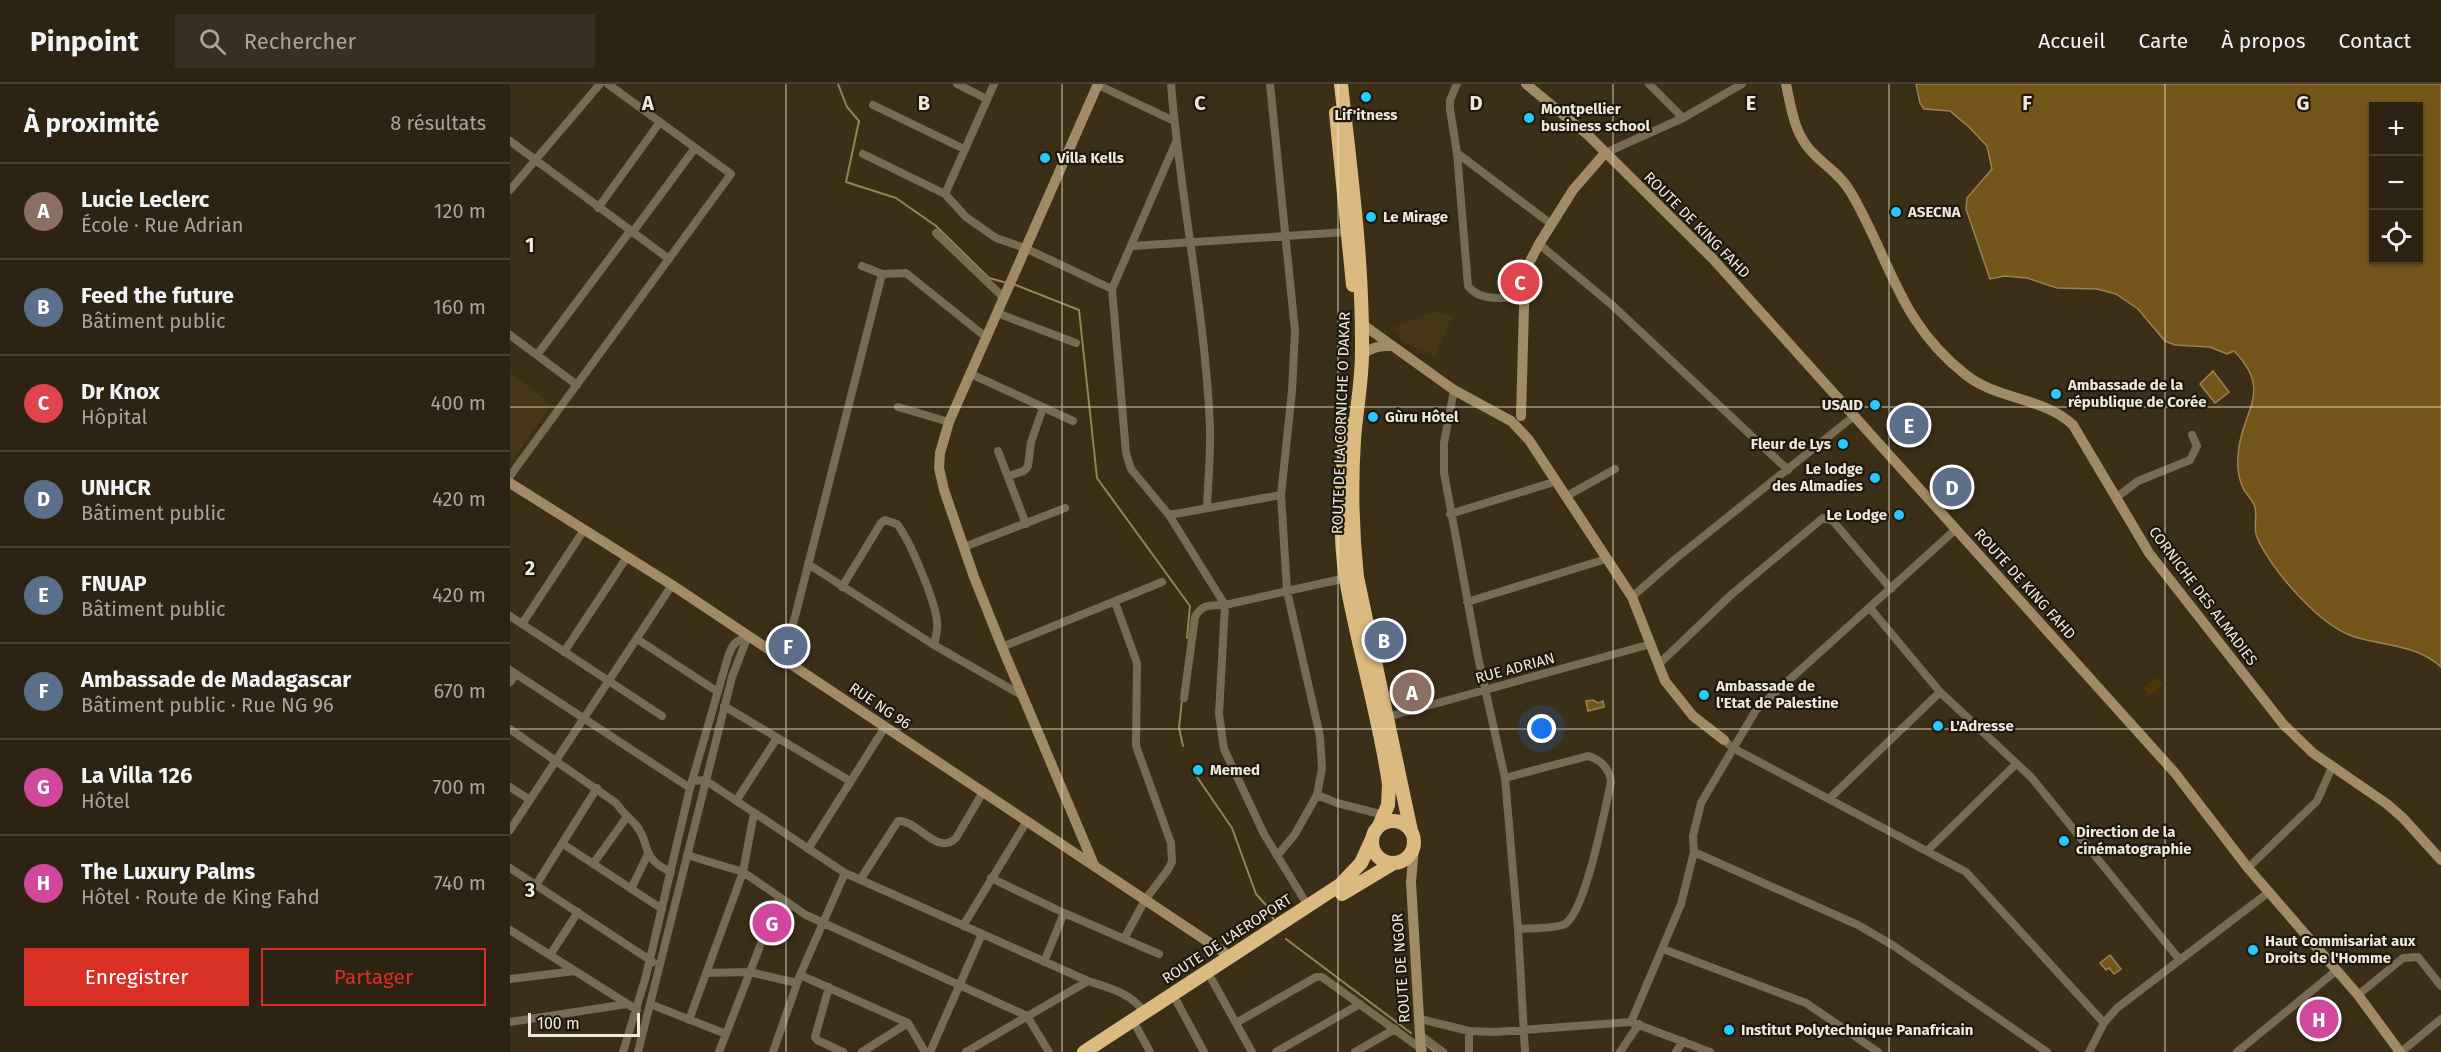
<!DOCTYPE html>
<html lang="fr">
<head>
<meta charset="utf-8">
<style>
	:root { --surface:#2d2312; --page:#392f20; --text:#f1f3f6; --muted:#a7a49f; --line:#484032; --accent:#d93025 }
	body { margin:0; font-family:"Fira Sans",sans-serif; background:var(--page); color:var(--text) }
	.controls { position:absolute; right:18px; top:18px; display:grid; overflow:hidden; border-radius:0px; box-shadow:0 2px 4px #0004 }
	.controls button { width:54px; height:54px; display:grid; place-items:center; padding:0; border:0; border-bottom:2px solid var(--line); background:var(--surface); color:var(--text); font:30px sans-serif }
	.scale { position:absolute; left:18px; bottom:15px; width:112px; box-sizing:border-box; padding-left:6px; border:3px solid #f0e8db; border-top:0; font-size:16px; line-height:21px; white-space:nowrap; color:#f0e8db; -webkit-text-stroke:4px #1e180e; paint-order:stroke }
	.you { position:absolute; left:1032px; top:645px; width:21px; height:21px; margin:-15px; border:4px solid #fff; border-radius:50%; background:#1a73e8; box-shadow:0 0 0 9px #1a73e833 }
	.badge { display:grid; place-items:center; width:39px; height:39px; border-radius:50%; background:var(--accent); color:#fff; font-size:20px; font-weight:700 }
	.pin { position:absolute; translate:-50% -50%; border:3px solid #fff; box-shadow:0 2px 6px #0006 }
	.list { margin:0; padding:0; list-style:none }
	h2 { display:flex; justify-content:space-between; align-items:center; height:78px; margin:0; padding:0 24px; font-size:26px }
	h2 small { font-size:20px; font-weight:400; color:var(--muted) }
	.list li { display:grid; grid-template-columns:39px 1fr auto; gap:18px; align-items:center; box-sizing:border-box; height:96px; padding:0 24px; border-top:2px solid var(--line) }
	.list b { display:block; font-size:22px; white-space:nowrap }
	.list p { margin:0; font-size:20px; white-space:nowrap; color:var(--muted) }
	.list em { font-size:20px; font-style:normal; color:var(--muted) }
	.actions { display:flex; gap:12px; padding:18px 24px }
	.actions a { flex:1; padding:14px 0; border:2px solid var(--accent); border-radius:0px; text-align:center; font-size:21px; color:var(--accent) }
	.actions .main { background:var(--accent); color:#fff }
	.icon { flex:none; width:33px; height:33px; fill:none; stroke:currentColor; stroke-width:2; stroke-linecap:round; stroke-linejoin:round }
	.map { position:relative; flex:none; width:1931px; height:968px; overflow:hidden }
	header { display:flex; align-items:center; gap:36px; box-sizing:border-box; height:84px; padding:0 30px; background:var(--surface); border-bottom:2px solid var(--line) }
	header strong { font-size:28px }
	nav { display:flex; gap:33px; margin-inline-start:auto; font-size:21px }
	.search { width:420px; height:54px; background:var(--page); display:flex; align-items:center; gap:15px; box-sizing:border-box; padding:0 21px; border-radius:0px; color:var(--muted); font-size:22px }
	main { display:flex }
	aside { flex:1; background:var(--surface) }
	.map>svg:first-child { display:block }
	.built { fill:#463618 }
	.green { fill:#4e3704 }
	.water { fill:#74561b; stroke:#998255; stroke-width:1.5; fill-rule:evenodd }
	.lines { fill:none; stroke-linecap:round; stroke-linejoin:round }
	.stream { stroke:#998255; stroke-width:2 }
	.street { stroke:#786b54; stroke-width:8 }
	.secondary { stroke:#a08b66; stroke-width:10 }
	.highway { stroke:#dbba7f; stroke-width:14 }
	.grid { fill:none; stroke:#f0e8db; stroke-width:1.5; stroke-opacity:0.55 }
	.poi-dot { fill:#29c8ff; stroke:#1e180e; stroke-width:2 }
	.labels { text-anchor:middle; stroke-width:4.5; stroke-linejoin:round; paint-order:stroke }
	.poi-label { font-size:15px; font-weight:bold; fill:#f0e8db; stroke:#1e180e; text-anchor:start }
	.street-label { font-size:15px; fill:#f0e8db; stroke:#1e180e }
	.grid-label { font-size:20px; text-anchor:middle; font-weight:bold; fill:#f0e8db; stroke:#1e180e; stroke-width:4.5; stroke-linejoin:round; paint-order:stroke }
</style>
</head>
<body>
<header>
<strong>Pinpoint</strong>
<div class="search"><svg class="icon" aria-label="search" viewBox="0 0 24 24"><circle cx="10" cy="10" r="6"/><path d="M15 15l6 6"/></svg>Rechercher</div>
<nav><a>Accueil</a><a>Carte</a><a>À propos</a><a>Contact</a></nav>
</header>
<main>
<aside>
<h2>À proximité<small>8 résultats</small></h2>
<ul class="list">
<li><span class="badge" style="background:#8d6e63">A</span><div><b>Lucie Leclerc</b><p>École · Rue Adrian</p></div><em>120 m</em></li>
<li><span class="badge" style="background:#5c6f8a">B</span><div><b>Feed the future</b><p>Bâtiment public</p></div><em>160 m</em></li>
<li><span class="badge" style="background:#e0444e">C</span><div><b>Dr Knox</b><p>Hôpital</p></div><em>400 m</em></li>
<li><span class="badge" style="background:#5c6f8a">D</span><div><b>UNHCR</b><p>Bâtiment public</p></div><em>420 m</em></li>
<li><span class="badge" style="background:#5c6f8a">E</span><div><b>FNUAP</b><p>Bâtiment public</p></div><em>420 m</em></li>
<li><span class="badge" style="background:#5c6f8a">F</span><div><b>Ambassade de Madagascar</b><p>Bâtiment public · Rue NG 96</p></div><em>670 m</em></li>
<li><span class="badge" style="background:#d1479c">G</span><div><b>La Villa 126</b><p>Hôtel</p></div><em>700 m</em></li>
<li><span class="badge" style="background:#d1479c">H</span><div><b>The Luxury Palms</b><p>Hôtel · Route de King Fahd</p></div><em>740 m</em></li>
</ul>
<div class="actions"><a class="main">Enregistrer</a><a>Partager</a></div>
</aside>
<div class="map">
<svg width="1931" height="968" viewBox="0 0 1931 968">
	<rect width="100%" height="100%" fill="#3c2f18"/>
	<path class="built" d="M926 227 942 232 926 272 896 260 882 244Z
		M0 289 42 320 0 379Z"/>
	<path class="green" d="M1647 593 1653 601 1639 611 1633 604Z"/>
	<path class="water" d="M1406 0H1931V583C1906 560 1872 562 1842 552 1814 542 1781 506 1764 482 1758 473 1749 461 1746 450 1744 442 1747 432 1745 423 1743 416 1736 410 1733 404 1729 395 1727 382 1728 372 1730 327 1765 309 1724 267L1717 270 1700 263 1665 261 1655 257 1628 225 1606 210 1587 205 1547 204 1517 194 1495 192 1480 195 1456 125 1457 114 1482 85 1477 62 1459 43 1440 27 1414 25 1410 19ZM1864 22H1908V176H1864Z
		M1703 287 1719 308 1705 319 1690 300Z
		M1083 616 1088 619 1093 617 1094 623 1078 627 1076 617Z
		M1600 871 1611 885 1604 890 1599 884 1596 886 1590 879Z"/>
	<g class="lines">
		<path class="stream" d="M328 0 337 23 349 37 336 98 386 114 426 142 479 194 497 199
			M503 200 569 226 587 394 680 522 677 554
			M672 616 669 644 673 662
			M687 693 722 744 746 810 756 821 764 836
			M776 855 901 949
			M916 961 925 968"/>
		<path class="street" d="M447 0 477 15
			M661 0C670 114 695 227 700 342 701 369 698 397 697 424
			M760 0 785 247 782 307 771 411 777 507 810 652 812 684 807 711 827 719 874 731
			M947 0 940 16V25L947 69 958 202C971 219 995 213 1014 213
			M1139 0 1173 34
			M588 1 664 37
			M363 21 454 65
			M0 57 159 175
			M666 58 602 205 616 369 621 385 659 431 715 521 709 630 714 665 754 750 798 822
			M947 69 1041 140
			M1095 69 1173 34 1232 0
			M353 70 435 110 456 133 486 154 515 164 602 205
			M0 106 90 0
			M435 110 484 0
			M88 124 150 38
			M122 149 185 64
			M426 149 493 213
			M1029 160 1102 221 1278 386
			M622 162 837 148
			M352 182 372 190 396 189 477 254
			M487 229 566 259
			M0 251 67 301
			M27 271 120 147
			M461 290 563 337
			M944 306 934 359V389L968 573 995 694 1008 845 1015 968
			M388 323 439 338
			M488 367 516 440
			M0 392 221 90 98 0
			M498 392 514 387 518 382 521 358 533 324
			M1055 413 1105 385
			M1607 413 1628 397 1680 376 1687 362 1682 351
			M940 430 1044 398
			M659 431 771 411
			M454 463 555 424
			M298 480 424 561 513 612
			M332 503 371 439 375 436 387 440C400 456 425 517 427 537 428 545 426 553 424 561
			M1122 513 1164 476 1344 332
			M605 518 627 579 626 662 661 759 662 778 657 787 635 816 614 855
			M957 518 1096 475
			M1360 524 1430 608 1521 693 1669 875
			M0 532 152 632
			M12 540 74 446
			M127 555 208 608
			M492 563 652 498
			M54 568 117 473
			M274 576 372 190
			M1149 580 1222 510 1313 434 1323 437 1381 505
			M0 586 180 704
			M0 598 6 590
			M674 614 685 533C692 520 700 521 715 521L836 494
			M214 622 340 697
			M877 633 1141 560
			M0 645 106 719C113 729 117 732 125 740 142 759 128 773 161 788
			M1214 656 1223 664 1456 788 1594 939
			M995 694 1078 672C1090 675 1100 685 1101 698 1095 724 1076 827 1055 840 1046 845 1019 844 1008 845
			M182 697 195 696 335 789 578 897C600 904 621 909 635 929
			M0 703 20 716
			M1319 715 1430 608
			M226 717 267 654
			M0 746 162 501
			M53 760 152 825
			M298 765 375 643
			M1417 767 1506 680
			M1184 768 1348 841 1384 862 1537 968
			M177 771 233 788 296 831 517 932 539 968
			M767 772 785 750 807 711
			M83 780 116 734
			M0 784 143 878
			M1738 784 1807 717 1822 683
			M481 794 554 829 649 870
			M350 796 388 737C407 735 427 773 446 754L473 708
			M26 801 87 704
			M121 805 138 770
			M453 842 517 737
			M0 846 127 926
			M1153 865 1296 919 1368 968
			M40 871 68 828
			M534 878 554 829
			M196 889 240 888 287 899
			M290 891 398 939 415 968
			M0 895 65 887
			M702 896 742 968
			M319 903 305 953 307 956 333 968
			M1848 911 1893 874 1908 873 1931 902
			M667 918 694 968
			M140 920 216 950
			M910 935 959 947 985 948 1121 938 1200 968
			M179 936 233 788 244 729
			M0 938 117 920
			M1121 938 1171 820 1184 768 1183 752 1191 719 1246 626 1445 446
			M726 939 806 893H812L913 966
			M627 944 640 968
			M959 947V968
			M910 951 933 968
			M113 968 136 892 180 704 217 576C220 566 224 554 237 555
			M128 968 222 593 238 552
			M209 968 269 813
			M263 968 290 891 335 789
			M352 968 398 939
			M420 968 472 850
			M456 968 578 897
			M766 968 850 920
			M845 968 885 945
			M1110 968 1129 940
			M1166 968 1173 957
			M1579 968 1594 939 1607 924 1759 808
			M1727 968 1827 886
			M1891 968 1931 935"/>
		<path class="secondary" d="M1016 0 1079 52 1203 175 1665 689 1738 784 1848 911 1890 968
			M1276 0C1281 23 1284 50 1302 68 1314 81 1331 91 1340 107 1381 176 1388 238 1456 291 1488 316 1533 313 1563 341L1639 469 1773 640 1803 669 1877 720 1893 734 1931 776
			M852 240 944 306 1001 337
			M852 271C862 263 869 262 881 262
			M1011 332 1015 187 1029 160 1063 106 1095 69
			M1004 340 1019 356 1122 513 1155 597 1183 632 1214 656
			M0 399 162 501 721 873
			M904 763 901 798 911 968
			M584 781 492 563 464 493 434 406 429 384 430 369 439 338 588 0"/>
		<path class="highway" d="M831 0C841 90 853 179 852 269 852 298 846 327 844 356 841 402 842 447 847 493L901 747
			M826 29 843 201
			M837 340C831 391 828 443 836 495 848 564 869 631 879 700L878 721 869 742
			M862 758a21 21 0 1 1 42 0a21 21 0 1 1-42 0Z
			M832 810 882 780
			M574 968 830 801 851 779 862 755"/>
	</g>
	<path class="grid" d="M276 0V968M552 0V968M828 0V968M1103 0V968M1379 0V968M1655 0V968M0 323H1931M0 645H1931"/>
	<g class="poi-dot">
		<circle cx="856" cy="13" r="6"/>
		<circle cx="1019" cy="34" r="6"/>
		<circle cx="535" cy="74" r="6"/>
		<circle cx="1386" cy="128" r="6"/>
		<circle cx="861" cy="133" r="6"/>
		<circle cx="1546" cy="310" r="6"/>
		<circle cx="1365" cy="321" r="6"/>
		<circle cx="863" cy="333" r="6"/>
		<circle cx="1333" cy="360" r="6"/>
		<circle cx="1365" cy="394" r="6"/>
		<circle cx="1389" cy="431" r="6"/>
		<circle cx="1194" cy="611" r="6"/>
		<circle cx="1428" cy="642" r="6"/>
		<circle cx="688" cy="686" r="6"/>
		<circle cx="1554" cy="757" r="6"/>
		<circle cx="1743" cy="866" r="6"/>
		<circle cx="1219" cy="946" r="6"/>
	</g>
	<g class="labels">
		<g class="poi-label">
			<text x="1031" y="30">Montpellier<tspan x="1031" dy="17">business school</tspan></text>
			<text x="856" y="36" text-anchor="middle">Lif'itness</text>
			<text x="547" y="79">Villa Kells</text>
			<text x="1398" y="133">ASECNA</text>
			<text x="873" y="138">Le Mirage</text>
			<text x="1558" y="306">Ambassade de la<tspan x="1558" dy="17">république de Corée</tspan></text>
			<text x="1353" y="326" text-anchor="end">USAID</text>
			<text x="875" y="338">Gùru Hôtel</text>
			<text x="1321" y="365" text-anchor="end">Fleur de Lys</text>
			<text x="1353" y="390" text-anchor="end">Le lodge<tspan x="1353" dy="17">des Almadies</tspan></text>
			<text x="1377" y="436" text-anchor="end">Le Lodge</text>
			<text x="1206" y="607">Ambassade de<tspan x="1206" dy="17">l'Etat de Palestine</tspan></text>
			<text x="1440" y="647">L'Adresse</text>
			<text x="700" y="691">Memed</text>
			<text x="1566" y="753">Direction de la<tspan x="1566" dy="17">cinématographie</tspan></text>
			<text x="1755" y="862">Haut Commisariat aux<tspan x="1755" dy="17">Droits de l'Homme</tspan></text>
			<text x="1231" y="951">Institut Polytechnique Panafricain</text>
		</g>
		<g class="street-label">
			<text transform="translate(1187 141) rotate(45)" y="5">ROUTE DE KING FAHD</text>
			<text transform="translate(831 339) rotate(-88)" y="5">ROUTE DE LA CORNICHE O DAKAR</text>
			<text transform="translate(1515 500) rotate(48)" y="5">ROUTE DE KING FAHD</text>
			<text transform="translate(1693 512) rotate(53)" y="5">CORNICHE DES ALMADIES</text>
			<text transform="translate(1005 584) rotate(-15)" y="5">RUE ADRIAN</text>
			<text transform="translate(370 622) rotate(34)" y="5">RUE NG 96</text>
			<text transform="translate(717 855) rotate(-33)" y="5">ROUTE DE L'AEROPORT</text>
			<text transform="translate(891 884) rotate(-94)" y="5">ROUTE DE NGOR</text>
		</g>
	</g>
	<g class="grid-label">
		<text x="138" y="26">A</text>
		<text x="414" y="26">B</text>
		<text x="690" y="26">C</text>
		<text x="966" y="26">D</text>
		<text x="1241" y="26">E</text>
		<text x="1517" y="26">F</text>
		<text x="1793" y="26">G</text>
		<text x="20" y="168">1</text>
		<text x="20" y="491">2</text>
		<text x="20" y="813">3</text>
	</g>
</svg>
<div class="controls">
<button>+</button>
<button>−</button>
<button><svg class="icon" aria-label="locate" viewBox="0 0 24 24"><circle cx="12" cy="12" r="6"/><path d="M12 2v4M12 18v4M2 12h4M18 12h4"/></svg></button>
</div>
<div class="scale">100 m</div>
<div class="you"></div>
<div class="pin badge" style="left:902px;top:608px;background:#8d6e63">A</div>
<div class="pin badge" style="left:874px;top:556px;background:#5c6f8a">B</div>
<div class="pin badge" style="left:1010px;top:198px;background:#e0444e">C</div>
<div class="pin badge" style="left:1442px;top:403px;background:#5c6f8a">D</div>
<div class="pin badge" style="left:1399px;top:341px;background:#5c6f8a">E</div>
<div class="pin badge" style="left:278px;top:562px;background:#5c6f8a">F</div>
<div class="pin badge" style="left:262px;top:839px;background:#d1479c">G</div>
<div class="pin badge" style="left:1809px;top:935px;background:#d1479c">H</div>
</div>
</main>
</body>
</html>
